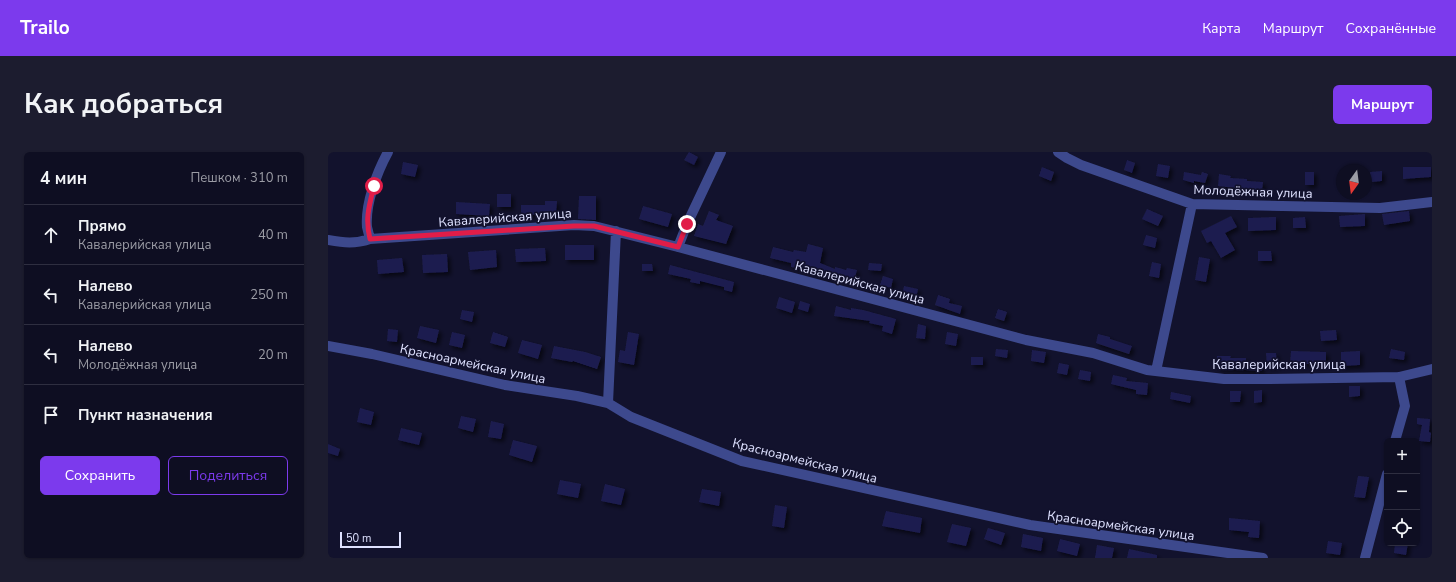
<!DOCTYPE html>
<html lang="ru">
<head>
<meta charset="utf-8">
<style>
	:root { --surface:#0e0e22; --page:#1c1c2f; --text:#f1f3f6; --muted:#9b9ca5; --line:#2e2e40; --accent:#7c3aed }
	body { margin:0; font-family:"Nunito Sans",sans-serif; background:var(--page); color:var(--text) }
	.controls { position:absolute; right:12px; bottom:12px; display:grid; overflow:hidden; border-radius:6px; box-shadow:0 1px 3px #0004 }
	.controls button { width:36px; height:36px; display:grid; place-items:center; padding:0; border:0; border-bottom:1px solid var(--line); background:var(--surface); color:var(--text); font:20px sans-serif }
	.compass { position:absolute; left:1008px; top:12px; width:36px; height:36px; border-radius:50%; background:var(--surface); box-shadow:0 1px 3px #0004; rotate:194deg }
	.scale { position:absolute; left:12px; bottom:10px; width:61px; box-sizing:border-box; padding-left:4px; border:2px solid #dee1ff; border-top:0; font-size:11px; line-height:14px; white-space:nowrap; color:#dee1ff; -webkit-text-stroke:3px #12122d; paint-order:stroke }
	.stop { position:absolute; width:12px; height:12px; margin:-9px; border:3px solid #e11d48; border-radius:50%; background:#fff }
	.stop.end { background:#e11d48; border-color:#fff; box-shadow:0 1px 4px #0008 }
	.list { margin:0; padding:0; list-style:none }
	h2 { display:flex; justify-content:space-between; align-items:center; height:52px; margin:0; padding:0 16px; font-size:17px }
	h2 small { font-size:13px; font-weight:400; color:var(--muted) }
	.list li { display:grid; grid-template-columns:26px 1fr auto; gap:12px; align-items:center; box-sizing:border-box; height:60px; padding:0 16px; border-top:1px solid var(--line) }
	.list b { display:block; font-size:15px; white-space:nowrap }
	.list p { margin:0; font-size:13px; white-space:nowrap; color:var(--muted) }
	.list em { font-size:13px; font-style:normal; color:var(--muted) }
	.actions { display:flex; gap:8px; padding:12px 16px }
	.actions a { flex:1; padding:9px 0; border:1px solid var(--accent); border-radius:6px; text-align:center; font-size:14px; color:var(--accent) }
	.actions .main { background:var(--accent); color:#fff }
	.icon { flex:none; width:22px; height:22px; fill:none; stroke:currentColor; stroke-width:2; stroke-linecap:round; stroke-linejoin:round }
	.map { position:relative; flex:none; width:1104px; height:406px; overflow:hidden; border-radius:6px }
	header { display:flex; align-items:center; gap:24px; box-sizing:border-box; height:56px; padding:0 20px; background:var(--accent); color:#fff }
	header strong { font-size:19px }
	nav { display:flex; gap:22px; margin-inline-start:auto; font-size:14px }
	.intro { display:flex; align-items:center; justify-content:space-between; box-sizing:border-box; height:96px; padding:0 24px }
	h1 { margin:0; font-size:28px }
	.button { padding:10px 18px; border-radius:6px; background:var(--accent); color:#fff; font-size:14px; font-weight:700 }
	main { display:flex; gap:24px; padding:0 24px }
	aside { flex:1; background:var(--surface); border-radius:6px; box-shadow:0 1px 3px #0004 }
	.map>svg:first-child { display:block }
	.building { fill:#1e1e4f; filter:url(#shadow) }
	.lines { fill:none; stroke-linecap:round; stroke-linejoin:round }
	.minor { stroke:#3d498d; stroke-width:10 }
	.route { stroke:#e11d48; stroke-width:5 }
	.labels { text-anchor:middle; stroke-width:3.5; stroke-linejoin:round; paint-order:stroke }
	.street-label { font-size:13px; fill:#dee1ff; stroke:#12122d }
</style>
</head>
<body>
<header>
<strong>Trailo</strong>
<nav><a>Карта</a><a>Маршрут</a><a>Сохранённые</a></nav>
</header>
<div class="intro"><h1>Как добраться</h1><a class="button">Маршрут</a></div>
<main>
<aside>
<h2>4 мин<small>Пешком · 310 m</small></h2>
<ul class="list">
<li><svg class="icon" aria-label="ahead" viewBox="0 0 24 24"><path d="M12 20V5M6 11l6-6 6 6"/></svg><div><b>Прямо</b><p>Кавалерийская улица</p></div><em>40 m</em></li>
<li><svg class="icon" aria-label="left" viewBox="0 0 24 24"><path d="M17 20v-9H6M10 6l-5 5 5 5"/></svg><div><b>Налево</b><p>Кавалерийская улица</p></div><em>250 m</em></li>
<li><svg class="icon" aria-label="left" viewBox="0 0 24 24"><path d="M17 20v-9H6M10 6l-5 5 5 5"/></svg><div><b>Налево</b><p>Молодёжная улица</p></div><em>20 m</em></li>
<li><svg class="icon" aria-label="arrive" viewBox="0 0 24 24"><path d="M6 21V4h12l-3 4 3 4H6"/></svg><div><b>Пункт назначения</b></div></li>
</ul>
<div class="actions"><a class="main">Сохранить</a><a>Поделиться</a></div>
</aside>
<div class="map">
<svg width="1104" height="406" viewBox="0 0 1104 406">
	<defs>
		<filter id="shadow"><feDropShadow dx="3" dy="3" stdDeviation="2" flood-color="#0009"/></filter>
	</defs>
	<rect width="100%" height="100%" fill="#12122d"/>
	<path class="building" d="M361 0 370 5 366 13 356 8Z
		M799 8 807 11 804 21 796 18Z
		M75 10 90 13 87 25 73 22Z
		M830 12 842 14 840 26 828 24Z
		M714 15 726 20 723 29 711 24Z
		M1075 15H1103V25L1075 27Z
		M1054 19V29L1043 30 1042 20Z
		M856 20 873 23 874 20 880 22 877 31 866 29V31L855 28Z
		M977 20H986V33H977Z
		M891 22 903 24 902 26 919 27V29L935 30 934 39 890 34Z
		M169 42H183V55H169Z
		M251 44H268V68L250 67Z
		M217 49H229L228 62 193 63V53H217Z
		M128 50 162 52 161 64 128 62Z
		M315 54 344 62 340 75 311 67Z
		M819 57 835 64 830 74 814 67Z
		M381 59 391 63 388 68 405 74 398 92 366 84 370 72 375 74Z
		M1081 59 1082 69 1056 73 1054 62Z
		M1037 62V74L1012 75 1011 64Z
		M903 64 909 75 897 81 907 98 893 106 883 89 879 91 873 79Z
		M948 65V78L920 79V66Z
		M977 65 978 76H965V66Z
		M818 83 829 86 827 96 815 93Z
		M480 92 495 96 492 111 507 117V115L518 118 519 116 529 118 526 129 512 125V127L495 123 470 114V116L463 115V111L442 106 445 95 465 100 466 98 478 100Z
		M237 93H266V108H237Z
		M217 96 218 109 188 110 187 97Z
		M168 98 169 115 142 118 140 100Z
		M930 99H943L944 109H930Z
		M119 102 120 120 95 121 94 103Z
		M871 105 882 107 878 130 867 128Z
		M74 106 76 120 50 122 49 108Z
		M824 110 833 112 831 126 821 124Z
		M541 111 554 112 553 119 540 118Z
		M314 112H324L325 119H314Z
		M342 113 406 130 404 140 396 138V135L372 129V132L362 130 363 127 340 122Z
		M555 124 565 127 563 136 552 133Z
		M576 134 590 137 588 147 574 144Z
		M610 143 622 147 621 151 634 154 632 162 607 153Z
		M451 145 467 150 464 161 448 156Z
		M472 149 482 152 480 160 470 157Z
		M508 154 523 158V156L535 158 568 167 564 182 554 179 555 174 541 171 542 169 506 164Z
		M670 157 679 160 676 169 667 166Z
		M134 158 146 160 144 170 132 167Z
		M590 172 598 174 597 187 588 186Z
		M92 174 111 178 108 191 89 186Z
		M60 177 70 178 69 190 59 189Z
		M1008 178 1009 188 993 189 992 179Z
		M124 180 137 183 134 196 121 193Z
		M165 180 180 185 177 195 162 191Z
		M300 180 311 182 306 213 290 210 292 198 297 199Z
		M619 180 630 182 628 194 617 192Z
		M770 182 782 185V187L804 194 801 202 768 191Z
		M194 188 214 193 210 207 190 201Z
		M226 194 257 200 273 205 269 217 245 209 244 210 223 206Z
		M668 197 680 198 679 206 667 204Z
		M1063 197 1077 200 1076 208 1061 206Z
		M704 198 718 200 716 211 703 209Z
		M963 199 998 200V212H962Z
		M1032 199V213L1013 214V200Z
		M938 201H948L949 214 939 215Z
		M889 204H903L902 206H918V209H934V219L889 216Z
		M643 205H655V213H643Z
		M731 211 741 213 739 223 729 221Z
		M752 218 763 220 762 229 750 227Z
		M785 223 799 226 798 229 820 231 819 243 808 242V238L783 232Z
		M1021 234H1032V244L1021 245Z
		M934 238V250L926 251V239Z
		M902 239H913L912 250H902Z
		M843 240 863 244 862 251 842 247Z
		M32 256 46 260 43 273 29 270Z
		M133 264 148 267 145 280 130 276Z
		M1089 266 1102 267 1101 280 1103 281 1102 290 1091 289 1094 273 1089 272Z
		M163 269 176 272 173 287 160 285Z
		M73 276 94 281 91 293 70 288Z
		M185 288 209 294 204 310 181 303Z
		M0 292 12 297 10 304 0 301Z
		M1030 324 1041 325 1037 346 1026 345Z
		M232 328 253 332 250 346 229 342Z
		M277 332 297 337 293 353 273 349Z
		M374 337 393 340 391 354 371 350Z
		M447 353 459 355 456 376 444 374Z
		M558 359 594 366 592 381 554 374Z
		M901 366 932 369 931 386 920 385 921 380 901 378Z
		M624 372 643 376 638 394 619 390Z
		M660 376 677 381 673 393 656 387Z
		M695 382 715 386 713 399 693 395Z
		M732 387 752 392 749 404 729 399Z
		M1000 389 1014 391 1012 403 998 401Z
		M1067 391H1080L1078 403 1066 401Z
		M769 393 786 396 784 406H767Z
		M801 397 829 403V406H799Z"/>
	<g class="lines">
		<path class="minor" d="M60 0C49 20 37 52 39 75 40 79 41 83 42 87L246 73 266 74 350 95 698 188 765 201 819 218 896 227H936L1071 225 1104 217
			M730 0 739 6 753 13 864 52 1052 56 1104 50
			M0 88C16 91 27 92 42 87
			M350 95 359 72 393 0
			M0 194 44 202 177 233 249 244 280 251 303 265 414 309 702 373 935 406
			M828 219 864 52
			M280 251 288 79
			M1067 289 1077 254 1071 225
			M1037 406 1059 322"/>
	</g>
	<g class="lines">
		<path class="route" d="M46 34C41 54 37 67 42 87L246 74H266L350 95 359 72"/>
	</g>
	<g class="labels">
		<g class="street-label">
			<text transform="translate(925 39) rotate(2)" y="5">Молодёжная улица</text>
			<text transform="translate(177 65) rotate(-4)" y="5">Кавалерийская улица</text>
			<text transform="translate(532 130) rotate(15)" y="5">Кавалерийская улица</text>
			<text transform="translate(145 211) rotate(12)" y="5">Красноармейская улица</text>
			<text x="951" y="217">Кавалерийская улица</text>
			<text transform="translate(477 308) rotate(14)" y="5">Красноармейская улица</text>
			<text transform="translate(793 373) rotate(8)" y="5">Красноармейская улица</text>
		</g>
	</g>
</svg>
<div class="controls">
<button>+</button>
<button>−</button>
<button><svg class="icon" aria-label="locate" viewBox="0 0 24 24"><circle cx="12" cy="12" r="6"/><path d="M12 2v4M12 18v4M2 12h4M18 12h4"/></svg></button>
</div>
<svg class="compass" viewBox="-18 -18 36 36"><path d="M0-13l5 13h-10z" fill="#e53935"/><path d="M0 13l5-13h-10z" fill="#9b9ca5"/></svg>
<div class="scale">50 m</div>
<div class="stop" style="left:46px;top:34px"></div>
<div class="stop end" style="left:359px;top:72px"></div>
</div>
</main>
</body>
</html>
